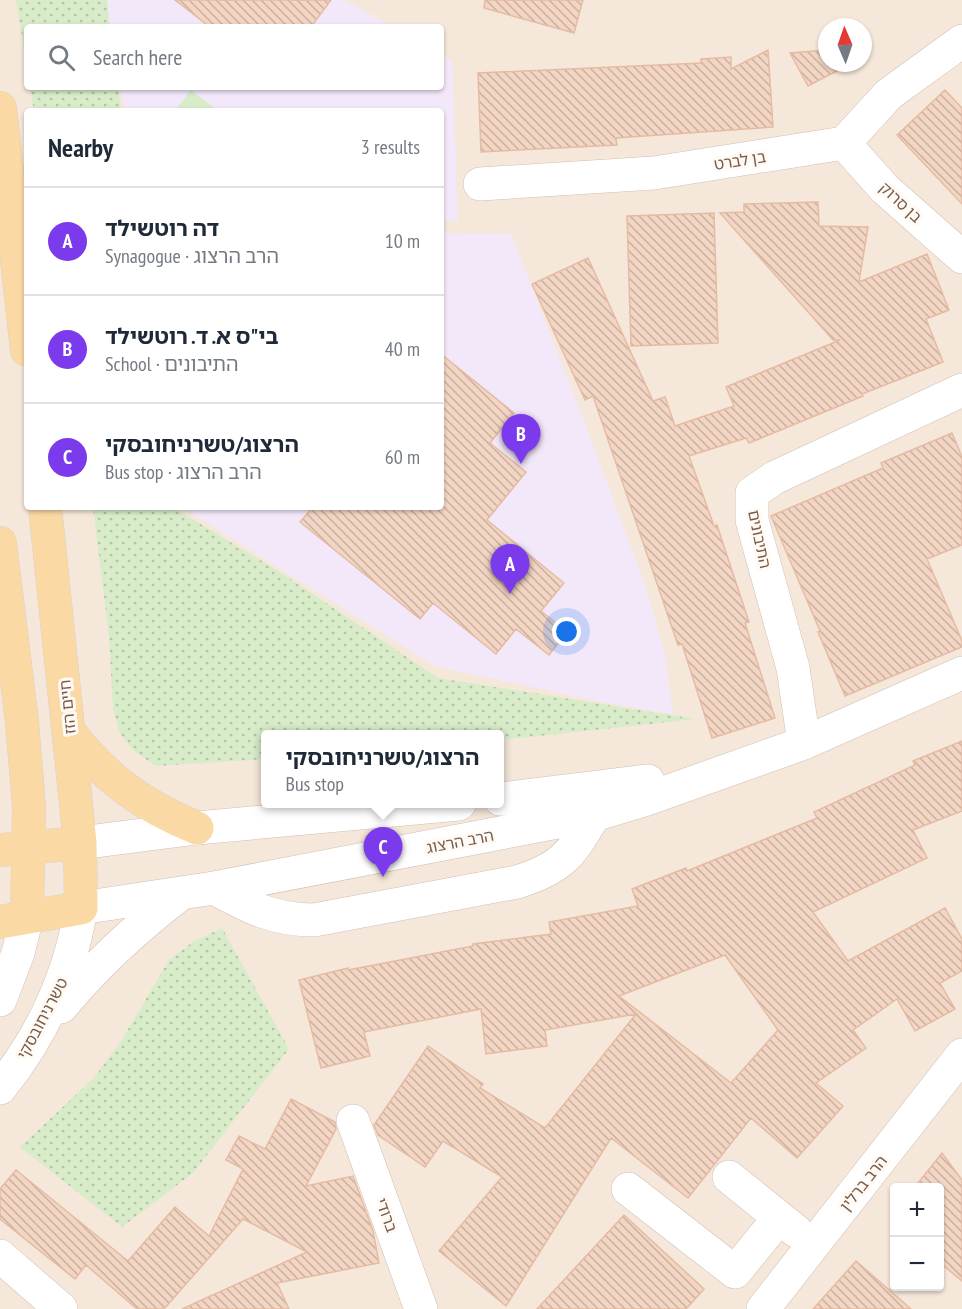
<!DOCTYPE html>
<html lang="en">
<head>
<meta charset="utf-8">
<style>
	:root { --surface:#fff; --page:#f6f6f7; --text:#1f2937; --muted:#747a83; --line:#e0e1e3; --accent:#7c3aed }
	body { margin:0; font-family:"PT Sans Narrow","Noto Sans Hebrew",sans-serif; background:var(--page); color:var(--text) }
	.controls { position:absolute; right:18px; bottom:18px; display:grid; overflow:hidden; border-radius:6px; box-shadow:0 2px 4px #0004 }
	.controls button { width:54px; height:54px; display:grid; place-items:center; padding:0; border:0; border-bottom:2px solid var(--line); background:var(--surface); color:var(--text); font:30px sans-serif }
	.compass { position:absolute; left:818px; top:18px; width:54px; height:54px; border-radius:50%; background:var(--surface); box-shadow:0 2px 4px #0004; rotate:358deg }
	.you { position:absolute; left:567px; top:632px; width:21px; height:21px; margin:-15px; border:4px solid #fff; border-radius:50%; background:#1a73e8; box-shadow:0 0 0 9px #1a73e833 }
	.badge { display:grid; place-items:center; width:39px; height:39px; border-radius:50%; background:var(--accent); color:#fff; font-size:20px; font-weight:700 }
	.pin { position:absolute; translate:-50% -50px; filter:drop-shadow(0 2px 3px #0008) }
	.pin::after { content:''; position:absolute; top:32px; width:21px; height:18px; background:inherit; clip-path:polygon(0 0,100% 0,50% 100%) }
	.popup { position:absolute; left:261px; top:730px; width:243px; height:78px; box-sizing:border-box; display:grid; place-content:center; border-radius:6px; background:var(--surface); filter:drop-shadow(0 2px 4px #0005); font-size:20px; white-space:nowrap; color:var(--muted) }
	.popup b { font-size:22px; color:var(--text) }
	.popup::after { content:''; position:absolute; left:50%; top:100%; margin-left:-12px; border:12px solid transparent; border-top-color:var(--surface) }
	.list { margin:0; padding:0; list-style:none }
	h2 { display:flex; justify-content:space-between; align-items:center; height:78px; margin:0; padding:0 24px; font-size:26px }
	h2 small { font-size:20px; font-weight:400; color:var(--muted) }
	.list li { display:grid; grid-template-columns:39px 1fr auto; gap:18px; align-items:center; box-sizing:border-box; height:108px; padding:0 24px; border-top:2px solid var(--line) }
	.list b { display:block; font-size:22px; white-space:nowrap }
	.list p { margin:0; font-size:20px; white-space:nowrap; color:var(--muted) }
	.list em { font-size:20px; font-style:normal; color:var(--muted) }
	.icon { flex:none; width:33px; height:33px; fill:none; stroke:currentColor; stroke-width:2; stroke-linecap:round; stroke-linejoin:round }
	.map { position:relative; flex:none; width:962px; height:1309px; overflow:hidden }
	.search { position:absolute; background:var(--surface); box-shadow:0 2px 4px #0004; left:24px; top:24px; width:420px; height:66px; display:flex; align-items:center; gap:15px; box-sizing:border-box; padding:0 21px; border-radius:6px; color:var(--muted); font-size:22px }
	.panel { position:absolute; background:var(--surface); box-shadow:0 2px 4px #0004; left:24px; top:108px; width:420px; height:402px; border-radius:6px }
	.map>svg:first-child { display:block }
	.residential { fill:#f5e8da; fill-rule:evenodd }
	.education { fill:#f3e8fa }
	.green { fill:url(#green-dots) }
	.pitch { fill:#d8ecc9 }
	.building { fill:url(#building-back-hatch); stroke:#e6bba3; stroke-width:1.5; fill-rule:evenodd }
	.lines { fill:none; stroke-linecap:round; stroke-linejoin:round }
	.minor-casing { stroke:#d1beb0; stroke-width:34 }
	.major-casing { stroke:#dad1cd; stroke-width:34 }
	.minor { stroke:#fff; stroke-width:33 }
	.major { stroke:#fbd9a5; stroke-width:33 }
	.labels { text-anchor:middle; stroke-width:6; stroke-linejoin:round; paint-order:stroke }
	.street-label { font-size:16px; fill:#7a5c4d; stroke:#fffaf3 }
</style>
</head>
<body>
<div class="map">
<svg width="962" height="1309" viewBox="0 0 962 1309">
	<defs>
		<pattern id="green-dots" width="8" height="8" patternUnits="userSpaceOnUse" patternTransform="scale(1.5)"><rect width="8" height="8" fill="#d8ecc9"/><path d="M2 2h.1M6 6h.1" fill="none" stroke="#b4c2a5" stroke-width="1.8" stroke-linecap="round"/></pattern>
		<pattern id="building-back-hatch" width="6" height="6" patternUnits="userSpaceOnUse" patternTransform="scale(1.5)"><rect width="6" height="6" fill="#f3d5c3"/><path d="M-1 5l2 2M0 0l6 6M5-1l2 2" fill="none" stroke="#cab0a1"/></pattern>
	</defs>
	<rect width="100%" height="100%" fill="#fdf6ec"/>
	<path class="residential" d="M0 0H962V1309H0ZM27 27H441V87H27ZM827 27H863V63H827ZM27 111H441V507H27ZM266 734H500V804H266ZM894 1188H940V1286H894Z"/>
	<path class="education" d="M104 0H345L393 27H109Z
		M441 55 452 61 458 221H441V111H125L120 87H441Z
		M441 233 511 234 584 421 646 588 664 651 673 714 611 704 435 666 182 507H441Z"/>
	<path class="green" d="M16 0H107L110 27H27V68Z
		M30 87H118L121 111H34Z
		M93 507H172L277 570 438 678 696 719 500 740V734H266V759L156 766 134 751 120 734 113 709 109 636Z
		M222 928 289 1049 193 1173 122 1227 20 1147 94 1078 123 1038 169 960 193 942Z"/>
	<path class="pitch" d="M191 90 218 111H175Z"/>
	<path class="building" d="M175 0H331L311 27H210Z
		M485 0H583L574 33 484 8Z
		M768 50 773 127 616 138 617 145 481 152 478 73 701 63V59L731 57V69Z
		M827 50V63H852L808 86 790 53Z
		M945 90 962 108V204L897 135Z
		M818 202 819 226 868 227 859 282 927 254 949 310 926 319 943 362 862 394 863 396 749 443 746 438 689 456 714 526 717 525 749 622 745 623 775 718 712 738 682 644 678 645 593 396 585 400 532 284 588 258 653 401 665 397 675 426 734 406 726 387 840 340H833L720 213 744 212V204Z
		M714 213 718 343 631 346 627 216Z
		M441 354 514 413 490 443 526 472 487 520 564 583 541 611 567 632 549 655 516 629 496 654 433 603 420 619 300 522 313 507H441Z
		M952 433 962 457V545L927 559 962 641V647L845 696 818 632 820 631 771 516 883 468 881 463Z
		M962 741V811L913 830 927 858 813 912 848 961 945 908 962 939V971L940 983 955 1009 915 1031 897 999 853 1030 866 1048 816 1083 843 1106 797 1158 751 1118 688 1198 611 1138 506 1306 439 1251 502 1177 443 1141 425 1167 378 1135 374 1125 428 1046 483 1084 480 1088 545 1128 636 1014 545 1030 547 1046 486 1054 481 1009 364 1032 370 1056 321 1068 299 980 348 968V970L473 946V944L551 934 549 922 638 906 632 889 686 868 687 871 817 818 814 812 915 765 913 761ZM725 955 778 1030 731 1083 619 996Z
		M291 1099 335 1122 336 1129 306 1186 353 1176 373 1231 379 1263 277 1283 289 1309H182L307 1252 243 1219 164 1309H137L86 1265 75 1279 0 1219V1189L16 1170 128 1261 175 1207 209 1236 243 1169 226 1160 239 1136 265 1149Z
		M942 1153 962 1180V1281L939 1262V1188H914Z
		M624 1215 704 1289 686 1309H537Z
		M856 1261 911 1309H813Z"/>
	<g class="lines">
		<defs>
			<path id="minor" d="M844 143 885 189 962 257
				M480 184 654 173 844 143 889 94 962 41
				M804 743 793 668 752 520V493L774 478 962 390
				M500 799 648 781
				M80 843 197 828 459 804
				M214 888C249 907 273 920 314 920L517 882C562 868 571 855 594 815
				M0 1000 18 953 27 917
				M61 1007C96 965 135 929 178 896
				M0 1088C43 1035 70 976 81 908L214 888 594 815 644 800 804 743 962 673
				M353 1121 421 1309
				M729 1177 796 1231
				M628 1189 735 1272 779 1218
				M0 1256 61 1309
				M763 1309 962 1055"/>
			<path id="major" d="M0 108 27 350
				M0 543 22 722 29 806 27 917
				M70 733C106 779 143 806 197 828
				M0 850 80 843
				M0 922 81 908 80 843 45 507"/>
		</defs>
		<use href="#minor" class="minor-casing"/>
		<use href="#major" class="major-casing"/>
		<use href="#minor" class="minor"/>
		<use href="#major" class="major"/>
	</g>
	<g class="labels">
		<g class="street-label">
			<text transform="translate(740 160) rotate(-9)" y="6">בן לברט</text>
			<text transform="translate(901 202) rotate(43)" y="6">בן סרוק</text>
			<text transform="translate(760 539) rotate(78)" y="6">התיבונים</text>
			<text transform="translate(67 707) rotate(-96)" y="6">חיים הזז</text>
			<text transform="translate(460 841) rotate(-11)" y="6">הרב הרצוג</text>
			<text transform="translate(42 1018) rotate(-62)" y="6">טשרניחובסקי</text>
			<text transform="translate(863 1183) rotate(-52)" y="6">הרב ברלין</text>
			<text transform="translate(387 1215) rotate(70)" y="6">ברודי</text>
		</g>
	</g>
</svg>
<div class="controls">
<button>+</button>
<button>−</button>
</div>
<svg class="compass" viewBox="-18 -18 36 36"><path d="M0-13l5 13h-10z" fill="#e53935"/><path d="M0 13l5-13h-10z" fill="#747a83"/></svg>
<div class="you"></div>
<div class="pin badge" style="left:510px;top:594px">A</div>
<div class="pin badge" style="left:521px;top:464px">B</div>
<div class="pin badge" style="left:383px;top:877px">C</div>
<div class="popup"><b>הרצוג/טשרניחובסקי</b>Bus stop</div>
<div class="search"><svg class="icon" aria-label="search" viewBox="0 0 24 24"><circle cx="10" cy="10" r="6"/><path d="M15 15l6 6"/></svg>Search here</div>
<section class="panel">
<h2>Nearby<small>3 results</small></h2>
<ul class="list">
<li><span class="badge">A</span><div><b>דה רוטשילד</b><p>Synagogue · הרב הרצוג</p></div><em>10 m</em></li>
<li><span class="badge">B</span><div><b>בי&quot;ס א. ד. רוטשילד</b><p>School · התיבונים</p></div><em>40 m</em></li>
<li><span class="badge">C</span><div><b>הרצוג/טשרניחובסקי</b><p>Bus stop · הרב הרצוג</p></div><em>60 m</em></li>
</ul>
</section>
</div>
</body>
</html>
